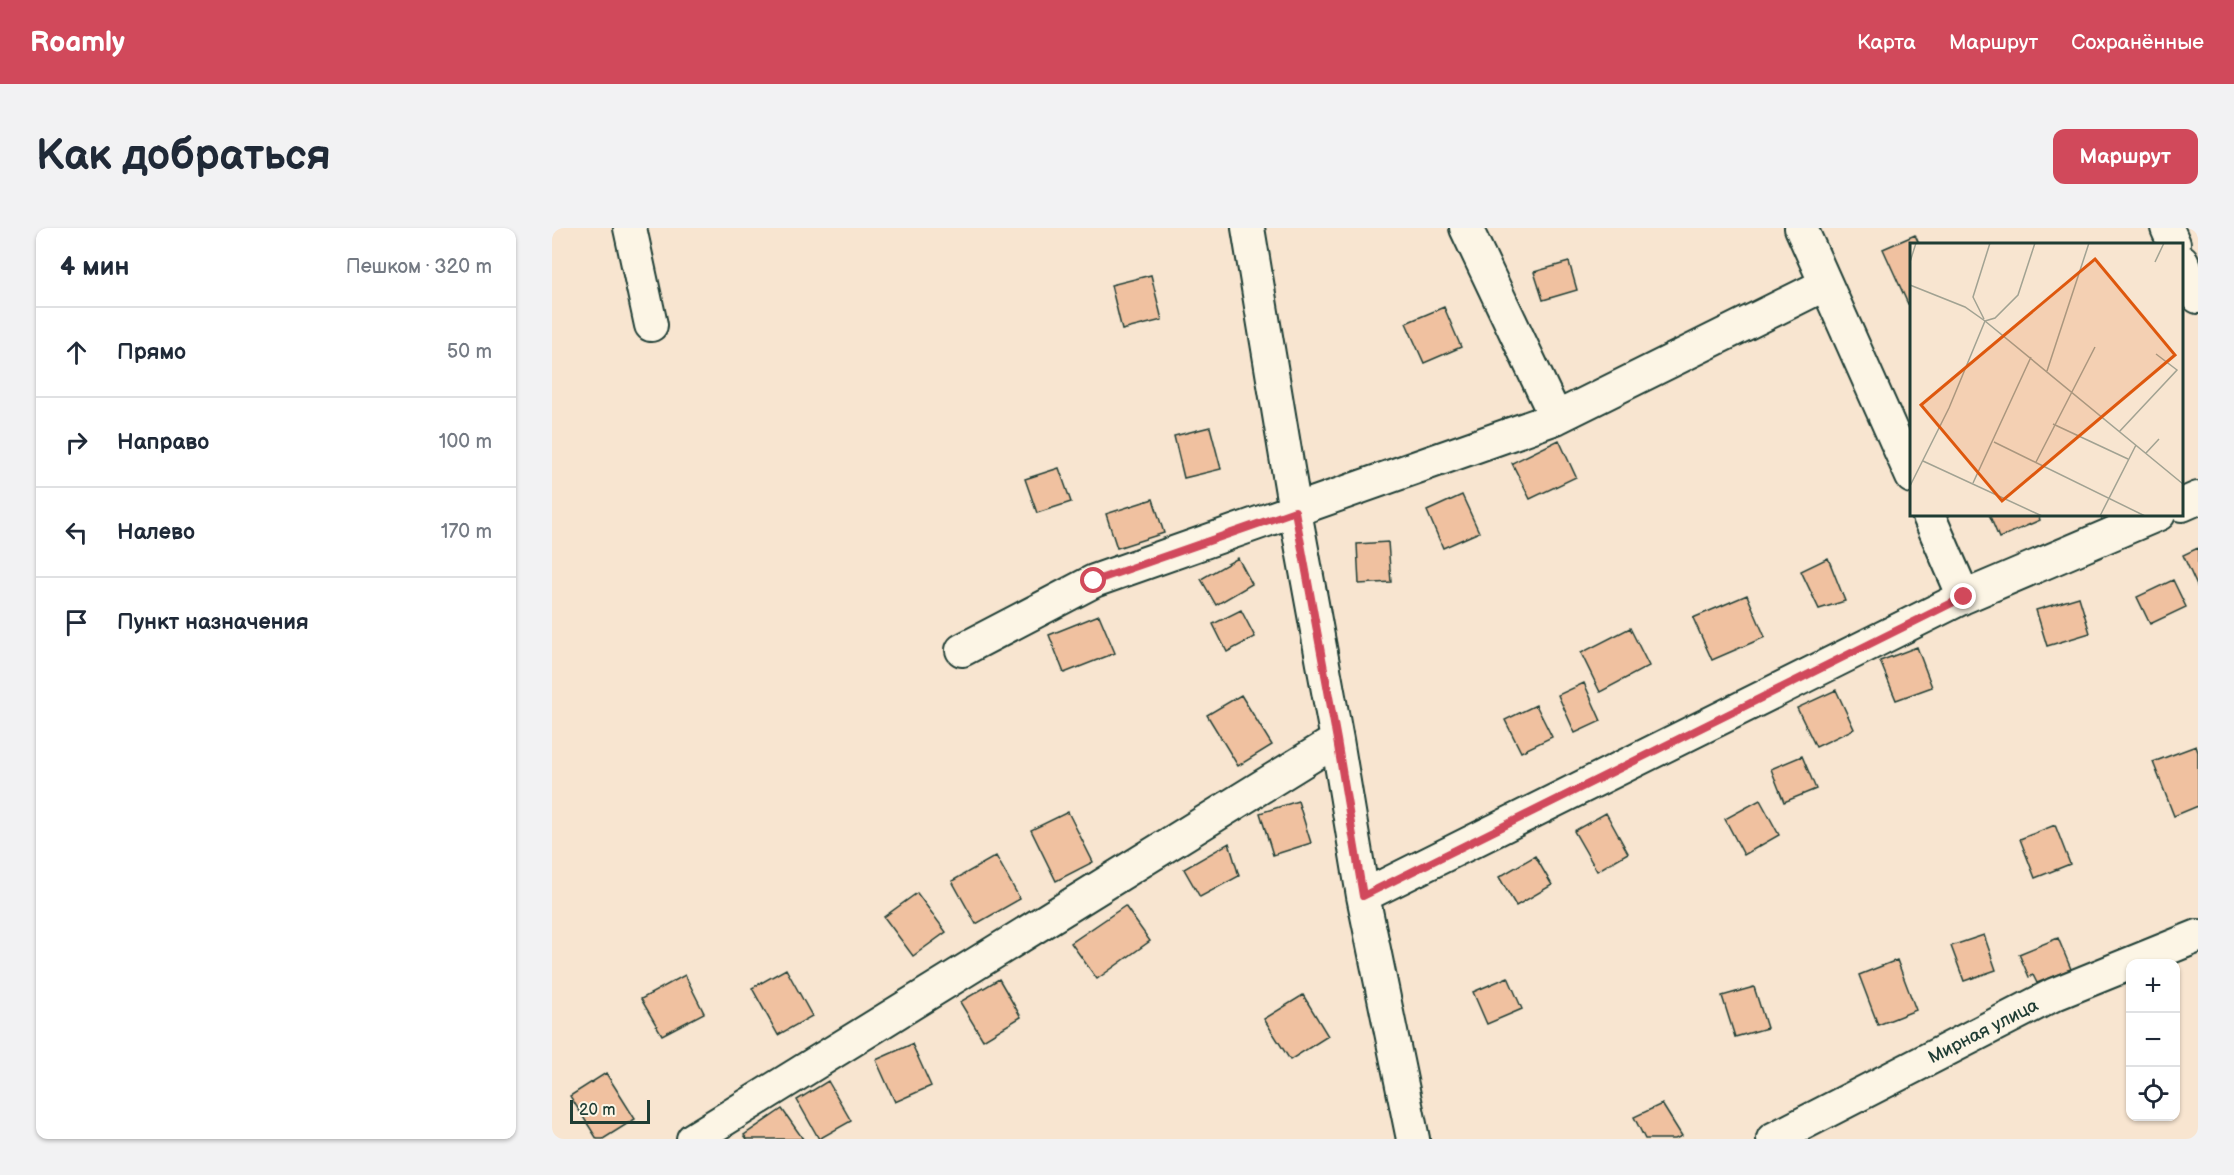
<!DOCTYPE html>
<html lang="ru">
<head>
<meta charset="utf-8">
<style>
	:root { --surface:#fff; --page:#f2f2f3; --text:#1f2937; --muted:#747a83; --line:#e0e1e3; --accent:#d1495b }
	body { margin:0; font-family:"Balsamiq Sans",sans-serif; background:var(--page); color:var(--text) }
	.controls { position:absolute; right:18px; bottom:18px; display:grid; overflow:hidden; border-radius:12px; box-shadow:0 2px 4px #0004 }
	.controls button { width:54px; height:54px; display:grid; place-items:center; padding:0; border:0; border-bottom:2px solid var(--line); background:var(--surface); color:var(--text); font:30px sans-serif }
	.scale { position:absolute; left:18px; bottom:15px; width:80px; box-sizing:border-box; padding-left:6px; border:3px solid #1f3d34; border-top:0; font-size:16px; line-height:21px; white-space:nowrap; color:#1f3d34; -webkit-text-stroke:4px #fcf5e5; paint-order:stroke }
	.stop { position:absolute; width:18px; height:18px; margin:-14px; border:4px solid #d1495b; border-radius:50%; background:#fff }
	.stop.end { background:#d1495b; border-color:#fff; box-shadow:0 2px 6px #0008 }
	.list { margin:0; padding:0; list-style:none }
	h2 { display:flex; justify-content:space-between; align-items:center; height:78px; margin:0; padding:0 24px; font-size:26px }
	h2 small { font-size:20px; font-weight:400; color:var(--muted) }
	.list li { display:grid; grid-template-columns:39px 1fr auto; gap:18px; align-items:center; box-sizing:border-box; height:90px; padding:0 24px; border-top:2px solid var(--line) }
	.list b { display:block; font-size:22px; white-space:nowrap }
	.list em { font-size:20px; font-style:normal; color:var(--muted) }
	.icon { flex:none; width:33px; height:33px; fill:none; stroke:currentColor; stroke-width:2; stroke-linecap:round; stroke-linejoin:round }
	.map { position:relative; flex:none; width:1646px; height:911px; overflow:hidden; border-radius:12px }
	header { display:flex; align-items:center; gap:36px; box-sizing:border-box; height:84px; padding:0 30px; background:var(--accent); color:#fff }
	header strong { font-size:28px }
	nav { display:flex; gap:33px; margin-inline-start:auto; font-size:21px }
	.intro { display:flex; align-items:center; justify-content:space-between; box-sizing:border-box; height:144px; padding:0 36px }
	h1 { margin:0; font-size:42px }
	.button { padding:15px 27px; border-radius:12px; background:var(--accent); color:#fff; font-size:21px; font-weight:700 }
	main { display:flex; gap:36px; padding:0 36px }
	aside { flex:1; background:var(--surface); border-radius:12px; box-shadow:0 2px 4px #0004 }
	.map>svg:first-child { display:block }
	.building { fill:#f0c1a0; stroke:#1f3d34; stroke-width:1.5 }
	.lines { fill:none; stroke-linecap:round; stroke-linejoin:round }
	.minor-casing { stroke:#1f3d34; stroke-width:36 }
	.minor { stroke:#fcf5e5; stroke-width:32 }
	.route { stroke:#d1495b; stroke-width:8 }
	.labels { text-anchor:middle; stroke-width:4.5; stroke-linejoin:round; paint-order:stroke }
	.street-label { font-size:18px; fill:#1f3d34; stroke:#fcf5e5 }
	.inset-road { fill:none; stroke:#a1a292; stroke-width:1.5 }
	.view { fill:#de580e; fill-opacity:0.15; stroke:#de580e; stroke-width:3 }
	.inset-edge { fill:none; stroke:#1f3d34; stroke-width:3 }
</style>
</head>
<body>
<header>
<strong>Roamly</strong>
<nav><a>Карта</a><a>Маршрут</a><a>Сохранённые</a></nav>
</header>
<div class="intro"><h1>Как добраться</h1><a class="button">Маршрут</a></div>
<main>
<aside>
<h2>4 мин<small>Пешком · 320 m</small></h2>
<ul class="list">
<li><svg class="icon" aria-label="ahead" viewBox="0 0 24 24"><path d="M12 20V5M6 11l6-6 6 6"/></svg><div><b>Прямо</b></div><em>50 m</em></li>
<li><svg class="icon" aria-label="right" viewBox="0 0 24 24"><path d="M7 20v-9h11M14 6l5 5-5 5"/></svg><div><b>Направо</b></div><em>100 m</em></li>
<li><svg class="icon" aria-label="left" viewBox="0 0 24 24"><path d="M17 20v-9H6M10 6l-5 5 5 5"/></svg><div><b>Налево</b></div><em>170 m</em></li>
<li><svg class="icon" aria-label="arrive" viewBox="0 0 24 24"><path d="M6 21V4h12l-3 4 3 4H6"/></svg><div><b>Пункт назначения</b></div></li>
</ul>
</aside>
<div class="map">
<svg width="1646" height="911" viewBox="0 0 1646 911">
	<rect width="100%" height="100%" fill="#f8e5d0"/>
	<filter id="ink" filterUnits="userSpaceOnUse"><feTurbulence type="fractalNoise" baseFrequency=".0167" numOctaves="2"/><feDisplacementMap in="SourceGraphic" scale="12" xChannelSelector="R" yChannelSelector="G"/><feConvolveMatrix kernelMatrix="1 2 1 2 8 2 1 2 1" color-interpolation-filters="sRGB"/></filter>
	<g filter="url(#ink)">
		<path class="building" d="M1363 7 1367 16H1360V74L1356 76 1331 21Z
			M1017 34 1025 62 991 72 982 44Z
			M599 47 610 92 570 102 559 57Z
			M892 79 909 119 872 135 854 95Z
			M658 199 669 241 632 250 622 208Z
			M1007 212 1024 249 978 271 960 235Z
			M507 240 519 274 485 285 473 251Z
			M910 267 927 304 891 320 875 283Z
			M601 271 612 305 565 320 554 286Z
			M1437 286H1486L1488 292 1447 310Z
			M836 314 839 354 807 356 805 316Z
			M1646 320V360L1631 327Z
			M686 330 700 356 664 377 649 351Z
			M1276 330 1293 373 1267 381 1249 343Z
			M1621 352 1634 379 1598 396 1585 369Z
			M1195 367 1213 409 1160 432 1141 390Z
			M1527 369 1538 405 1495 418 1484 382Z
			M689 382 703 409 675 424 661 396Z
			M547 387 563 425 512 445 497 407Z
			M1078 400 1097 438 1048 464 1029 425Z
			M1365 419 1380 459 1344 472 1328 433Z
			M1032 455 1049 493 1023 505 1006 467Z
			M1284 462 1302 501 1264 519 1245 480Z
			M689 467 720 517 686 538 655 487Z
			M984 477 1000 509 969 524 953 492Z
			M1644 518 1646 524V578L1622 588 1601 534Z
			M1250 528 1264 561 1232 574 1219 541Z
			M1208 572 1227 607 1192 627 1173 591Z
			M746 573 759 615 721 627 708 585Z
			M516 584 541 634 504 653 479 602Z
			M1054 585 1076 625 1045 643 1022 603Z
			M1503 597 1518 636 1483 650 1468 611Z
			M677 615 687 648 648 669 632 641Z
			M444 628 468 671 424 696 400 653Z
			M983 628 1000 657 964 678 947 649Z
			M365 665 394 704 361 728 332 689Z
			M573 678 598 713 545 751 519 715Z
			M1432 707 1444 742 1412 753 1399 718Z
			M1506 710 1519 741 1485 755 1481 747 1477 749 1467 726Z
			M1345 732 1364 782 1326 797 1307 747Z
			M234 741 260 788 226 807 200 760Z
			M133 747 152 785 110 807 89 771Z
			M956 749 970 781 935 796 921 764Z
			M447 751 469 789 431 812 408 774Z
			M1202 759 1215 800 1183 809 1170 768Z
			M751 767 776 808 738 832 712 791Z
			M360 816 379 858 343 874 324 832Z
			M54 845 83 891 51 911H45L18 868Z
			M276 853 299 893 267 911 245 872Z
			M1110 876 1130 908 1123 911H1093L1082 889Z
			M230 881 251 911H195L192 907Z"/>
		<g class="lines">
			<defs>
				<path id="minor" d="M78 0 99 97
					M696 0 743 283 785 512 811 668 861 911
					M914 0 1004 190
					M1249 0 1360 249
					M1615 0 1622 16
					M1630 33 1646 69
					M1630 277 1646 270
					M1376 286 1412 369
					M410 422 542 353 1004 190 1274 56
					M811 668 1412 369 1607 286
					M141 911 785 512
					M1221 911 1503 766 1646 708"/>
			</defs>
			<use href="#minor" class="minor-casing"/>
			<use href="#minor" class="minor"/>
		</g>
	</g>
	<g class="lines" filter="url(#ink)">
		<path class="route" d="M542 353 743 283 785 512 811 668 1412 369"/>
	</g>
	<g class="labels">
		<g class="street-label">
			<text transform="translate(1431 803) rotate(-27)" y="6">Мирная улица</text>
		</g>
	</g>
	<g transform="translate(1358 15)">
		<rect width="273" height="273" fill="#f8e5d0"/>
		<path class="inset-road" d="M0 19 6 0M245 19 254 0M0 42 55 64 75 78 273 241M74 76 63 54 80 0M75 78 85 75 108 52 125 0M137 128 179 0M143 181 218 216M209 189 267 127 246 111M84 199 235 273M236 210 249 196M13 218 132 273M126 219 185 104M63 240 121 114M0 243 39 165 75 78M190 273 226 202"/>
		<path class="view" d="M185 16 265 112 92 258 11 162Z"/>
		<rect width="273" height="273" class="inset-edge"/>
	</g>
</svg>
<div class="controls">
<button>+</button>
<button>−</button>
<button><svg class="icon" aria-label="locate" viewBox="0 0 24 24"><circle cx="12" cy="12" r="6"/><path d="M12 2v4M12 18v4M2 12h4M18 12h4"/></svg></button>
</div>
<div class="scale">20 m</div>
<div class="stop" style="left:542px;top:353px"></div>
<div class="stop end" style="left:1412px;top:369px"></div>
</div>
</main>
</body>
</html>
